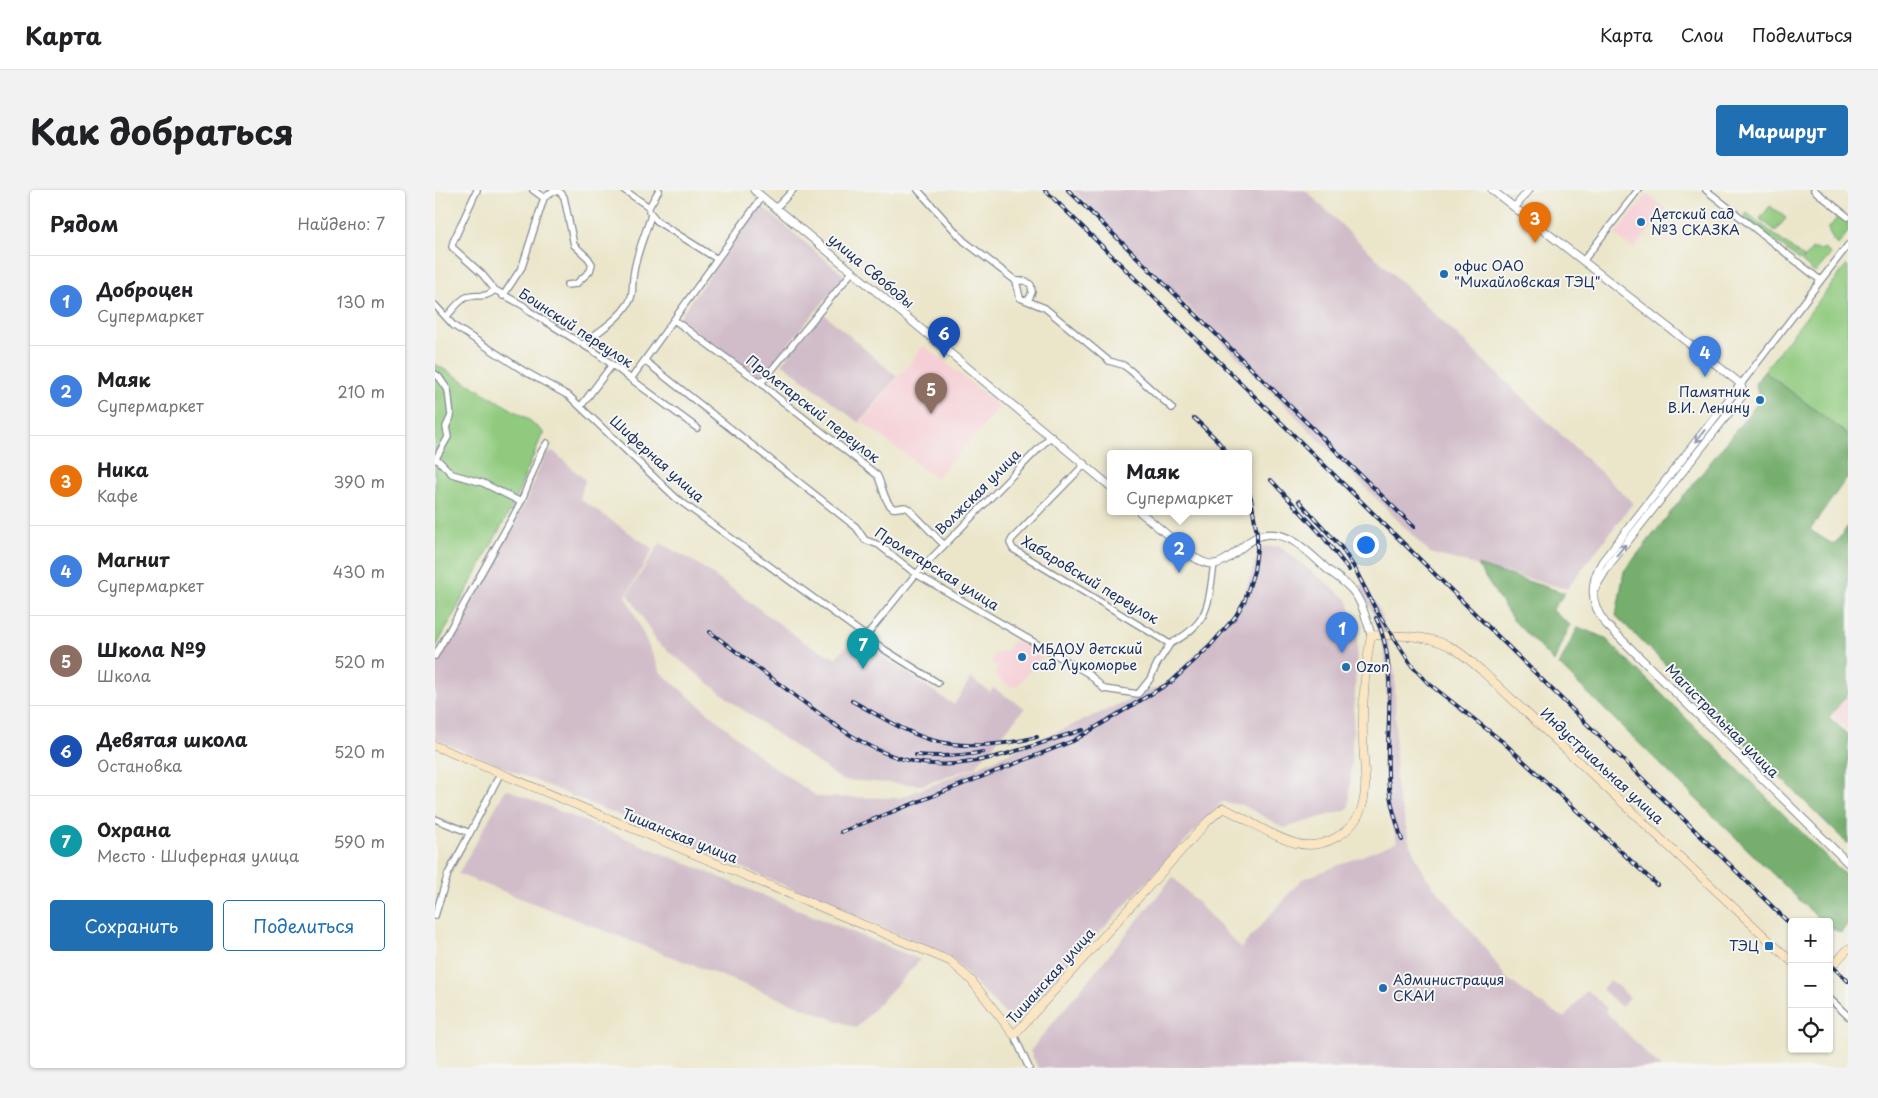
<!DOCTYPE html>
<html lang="ru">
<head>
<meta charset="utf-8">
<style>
	:root { --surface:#fff; --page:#f2f2f2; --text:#202124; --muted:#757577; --line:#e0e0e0; --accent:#1f6fb2 }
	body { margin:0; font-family:"Playpen Sans",sans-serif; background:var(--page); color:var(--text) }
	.controls { position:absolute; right:15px; bottom:15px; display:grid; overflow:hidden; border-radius:5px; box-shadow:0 1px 4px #0004 }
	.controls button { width:45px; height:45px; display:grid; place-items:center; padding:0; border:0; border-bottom:1px solid var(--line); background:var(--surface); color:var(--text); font:25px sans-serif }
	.you { position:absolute; left:930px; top:354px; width:18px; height:18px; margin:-12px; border:4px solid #fff; border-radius:50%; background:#1a73e8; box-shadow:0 0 0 8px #1a73e833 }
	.badge { display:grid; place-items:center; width:32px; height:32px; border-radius:50%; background:var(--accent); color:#fff; font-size:16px; font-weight:700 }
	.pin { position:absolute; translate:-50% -41px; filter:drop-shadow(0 1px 2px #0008) }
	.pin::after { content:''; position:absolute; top:26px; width:18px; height:15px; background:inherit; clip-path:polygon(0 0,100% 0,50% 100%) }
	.popup { position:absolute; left:672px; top:260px; width:145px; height:65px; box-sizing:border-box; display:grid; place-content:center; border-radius:5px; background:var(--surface); filter:drop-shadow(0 1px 4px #0005); font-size:16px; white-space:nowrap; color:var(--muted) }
	.popup b { font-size:19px; color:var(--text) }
	.popup::after { content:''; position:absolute; left:50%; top:100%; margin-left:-10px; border:10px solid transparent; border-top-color:var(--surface) }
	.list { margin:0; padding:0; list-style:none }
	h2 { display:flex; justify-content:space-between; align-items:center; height:65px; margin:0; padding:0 20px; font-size:21px }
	h2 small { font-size:16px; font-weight:400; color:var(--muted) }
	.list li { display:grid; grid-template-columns:32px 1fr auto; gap:15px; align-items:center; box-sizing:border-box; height:90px; padding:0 20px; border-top:1px solid var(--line) }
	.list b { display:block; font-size:19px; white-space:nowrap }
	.list p { margin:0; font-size:16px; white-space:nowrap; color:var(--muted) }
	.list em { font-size:16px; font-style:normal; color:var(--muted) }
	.actions { display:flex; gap:10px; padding:15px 20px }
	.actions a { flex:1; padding:11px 0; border:1px solid var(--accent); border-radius:5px; text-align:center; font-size:18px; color:var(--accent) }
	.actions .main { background:var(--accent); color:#fff }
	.icon { flex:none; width:28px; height:28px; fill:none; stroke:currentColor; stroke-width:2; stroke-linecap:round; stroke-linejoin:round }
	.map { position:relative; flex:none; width:1413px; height:878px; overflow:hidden; border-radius:5px }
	header { display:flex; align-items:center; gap:30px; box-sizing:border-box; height:70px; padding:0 25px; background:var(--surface); border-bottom:1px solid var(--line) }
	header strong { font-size:24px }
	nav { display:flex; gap:28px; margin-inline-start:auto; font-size:18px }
	.intro { display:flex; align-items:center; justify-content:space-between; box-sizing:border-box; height:120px; padding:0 30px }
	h1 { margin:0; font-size:35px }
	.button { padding:12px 22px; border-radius:5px; background:var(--accent); color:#fff; font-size:18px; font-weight:700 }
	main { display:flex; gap:30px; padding:0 30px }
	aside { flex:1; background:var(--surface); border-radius:5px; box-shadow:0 1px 4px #0004 }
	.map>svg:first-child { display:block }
	.built { fill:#f6cfd6 }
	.industrial { fill:#d1bdc9 }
	.green { fill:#90ca7e; stroke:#567c6e }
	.forest { fill:#74ae6d; stroke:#486e66 }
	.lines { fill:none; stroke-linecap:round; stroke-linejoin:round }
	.minor-casing { stroke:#838a94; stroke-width:8 }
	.tertiary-casing { stroke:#838a94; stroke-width:9 }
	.secondary-casing { stroke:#838a94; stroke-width:9 }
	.minor { stroke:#fff; stroke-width:5.5 }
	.tertiary { stroke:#fff; stroke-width:7 }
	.secondary { stroke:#fbe6c3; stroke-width:8 }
	.rail-casing { stroke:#1b2f5e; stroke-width:4 }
	.rail { stroke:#f6f6f2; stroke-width:2; stroke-dasharray:5.5; stroke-linecap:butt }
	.oneway { stroke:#8d97ae }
	.poi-dot { fill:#1f6fb2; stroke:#f6f6f2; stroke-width:2 }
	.labels { text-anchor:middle; stroke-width:4; stroke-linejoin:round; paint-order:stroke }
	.poi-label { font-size:14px; fill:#1b2f5e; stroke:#f6f6f2; text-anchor:start }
	.street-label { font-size:14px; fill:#1b2f5e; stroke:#f6f6f2 }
</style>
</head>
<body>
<header>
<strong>Карта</strong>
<nav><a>Карта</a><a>Слои</a><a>Поделиться</a></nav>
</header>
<div class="intro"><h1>Как добраться</h1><a class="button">Маршрут</a></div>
<main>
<aside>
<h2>Рядом<small>Найдено: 7</small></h2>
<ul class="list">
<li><span class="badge" style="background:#3f7fe0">1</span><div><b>Доброцен</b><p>Супермаркет</p></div><em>130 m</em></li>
<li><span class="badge" style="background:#3f7fe0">2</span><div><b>Mаяк</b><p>Супермаркет</p></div><em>210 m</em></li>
<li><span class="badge" style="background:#e8710a">3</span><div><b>Ника</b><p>Кафе</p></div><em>390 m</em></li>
<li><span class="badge" style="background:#3f7fe0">4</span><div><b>Магнит</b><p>Супермаркет</p></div><em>430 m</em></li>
<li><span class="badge" style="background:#8d6e63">5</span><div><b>Школа №9</b><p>Школа</p></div><em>520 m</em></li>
<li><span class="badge" style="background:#1a4fb4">6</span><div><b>Девятая школа</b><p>Остановка</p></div><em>520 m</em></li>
<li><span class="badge" style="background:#0f9aa8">7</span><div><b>Охрана</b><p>Место · Шиферная улица</p></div><em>590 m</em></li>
</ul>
<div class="actions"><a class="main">Сохранить</a><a>Поделиться</a></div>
</aside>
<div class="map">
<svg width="1413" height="878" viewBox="0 0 1413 878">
	<rect width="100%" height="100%" fill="#f6f6f2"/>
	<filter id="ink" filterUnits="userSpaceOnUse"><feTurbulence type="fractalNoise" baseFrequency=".02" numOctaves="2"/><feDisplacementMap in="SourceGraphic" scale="10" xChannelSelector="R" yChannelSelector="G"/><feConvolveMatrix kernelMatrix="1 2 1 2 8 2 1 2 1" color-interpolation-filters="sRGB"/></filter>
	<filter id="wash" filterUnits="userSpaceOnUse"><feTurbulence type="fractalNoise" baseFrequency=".0096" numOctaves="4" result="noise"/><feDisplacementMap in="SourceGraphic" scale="20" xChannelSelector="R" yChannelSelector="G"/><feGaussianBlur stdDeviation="1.12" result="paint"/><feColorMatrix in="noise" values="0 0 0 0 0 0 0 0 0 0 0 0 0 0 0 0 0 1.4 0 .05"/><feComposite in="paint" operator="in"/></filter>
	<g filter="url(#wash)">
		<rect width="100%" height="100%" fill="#ebe6ca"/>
		<path class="built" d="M1212 5 1231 19 1199 59 1180 45Z
			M489 155 565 217 501 288 427 232Z
			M579 450 608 466 581 497 578 496 576 497 559 485 564 477 556 472 560 464 572 460Z
			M1413 504V541L1396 525Z"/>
		<path class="industrial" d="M638 0H870L1198 313 1132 399 995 363Z
			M325 15 410 86 325 188 244 128Z
			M388 123 462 187 424 233 347 173Z
			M118 261 150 290 145 309 218 359 191 406 226 483 333 573 383 607 464 608 543 577 734 492 741 486 747 478 805 418 825 357 844 356 912 409 923 442 914 619 849 638 808 615 787 612 579 833 514 766 210 636 0 549V476L91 311 109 266Z
			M225 353 263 374 369 452 400 468 420 448 519 515 536 488 555 502 558 498 590 518 540 577 487 595 407 590 300 514 222 452 193 404Z
			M930 393 947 425 960 485 961 597 965 616 967 618 975 655 991 687 1052 760 1071 788 1111 817 1129 828 1152 800 1172 818 1170 821 1226 878H603L595 861 738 687 806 758 866 690 962 652 952 614 950 588 952 514 950 463 940 428 924 397Z
			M71 599 485 770 421 838 23 684Z
			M1175 790 1195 807 1186 817 1167 799Z"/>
		<path class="green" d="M1391 14 1413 32V42L1403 55 1399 52 1393 39 1402 28 1389 17Z
			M1335 16 1351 28 1341 41 1325 29Z
			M1312 23 1369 68 1366 71 1309 27Z
			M1377 59 1391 60 1396 64 1380 83 1367 72Z
			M1411 76 1413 77V245L1329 181Z
			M0 174 93 229 110 244 107 245 78 315 0 459Z"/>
		<path class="forest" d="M1329 181 1413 245V286L1375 340 1399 355 1413 336V504L1394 527 1413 545V654L1181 426 1189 381 1325 210 1320 194Z
			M1042 375 1130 403 1117 420 1135 435 1119 472 1078 430Z
			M1143 437 1170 448 1413 688V733L1406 743 1394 737V732H1387L1124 475Z"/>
	</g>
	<g filter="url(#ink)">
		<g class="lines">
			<defs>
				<path id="minor" d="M42 0 18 52 17 57 47 84 60 100 89 116 94 121 163 164 196 189 327 7
					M98 0 109 8
					M120 0 126 3 129 7 139 55 153 68 157 74 155 81 141 94 132 95
					M189 0 214 17V21L223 32 282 69
					M483 0 529 51 581 91 585 108 610 118 674 171 688 175 695 180 737 218
					M1271 0 1385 90
					M1379 0 1413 27
					M214 17 224 0
					M341 18 358 0
					M1148 71 1203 0
					M581 91H591L596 95 597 102 593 111
					M68 106 87 77 109 8 119 0
					M0 115 19 136 89 181 134 206 241 308 450 460 503 493
					M11 127C17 121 25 109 32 107 44 104 49 109 60 100
					M239 130 326 193 342 207 442 285C447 293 449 313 458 318 462 319 466 317 470 317L474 319 508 354
					M148 155C163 141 182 131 193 114 199 105 197 97 198 88 200 65 210 46 216 25
					M210 171 421 337 430 350 444 355 481 384 654 484 669 499 703 504 715 489 722 474 735 454
					M0 184 4 187 13 200 16 226 11 237 13 247 0 270
					M196 189 262 238
					M326 193 418 81
					M1306 194 1413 55
					M146 216 177 175
					M1 268 17 284 48 293 86 312
					M650 274 577 349 575 353 578 359 735 454C775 433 773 415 779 374
					M431 446 481 384 616 246
					M0 466 86 312 105 264 112 253
					M0 629 35 643 65 584
					M0 726 13 684 35 643
					M1394 808 1413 826
					M579 845 594 878"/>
				<path id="tertiary" d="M319 0 675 296
					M1057 0 1306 194
					M1080 17 1094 0
					M1306 194 1167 372C1154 394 1155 414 1171 434L1413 673
					M705 322 760 368C766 371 772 375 779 374 796 372 810 349 828 345 854 339 876 365 893 380 901 386 910 392 917 400 927 411 932 431 936 445
					M1160 398 1174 375 1308 205 1306 194"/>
				<path id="secondary" d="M0 556 515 771 536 790 579 845 774 630 788 618C812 628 834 646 860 653 888 661 921 642 928 613 933 592 928 569 928 548 927 514 930 479 936 445 964 446 998 444 1021 460 1030 466 1038 473 1046 480L1357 772
					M1394 779 1413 759"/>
			</defs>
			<use href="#minor" class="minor-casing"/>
			<use href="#tertiary" class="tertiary-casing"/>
			<use href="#secondary" class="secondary-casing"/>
			<use href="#minor" class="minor"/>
			<use href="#tertiary" class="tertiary"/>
			<use href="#secondary" class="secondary"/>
			<defs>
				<path id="rail" d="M610 0 1357 736
					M633 0 979 337
					M759 228 781 249 793 264
					M836 290 886 344 914 380
					M864 311 906 357 919 377 941 420 977 476 993 493 1068 552 1222 695
					M941 428C963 473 951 535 953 583 953 606 960 628 967 650
					M275 442C304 464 334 486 363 508 412 544 455 579 520 574 563 570 607 552 648 540
					M417 511C443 525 468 541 496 550 528 559 571 555 602 547
					M481 565C503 567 527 566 548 562
					M406 642 638 551 736 492 774 457 800 427 810 410 819 381 822 360V344L816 308 813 302
					M1394 773 1413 791"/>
			</defs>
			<use href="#rail" class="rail-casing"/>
			<use href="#rail" class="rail"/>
		</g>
		<defs><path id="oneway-shaft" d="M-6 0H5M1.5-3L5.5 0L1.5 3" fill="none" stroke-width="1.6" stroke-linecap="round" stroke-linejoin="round" transform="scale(1.25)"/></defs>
		<g class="oneway">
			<use href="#oneway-shaft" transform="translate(1265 246) rotate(128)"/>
			<use href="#oneway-shaft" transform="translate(1186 360) rotate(-51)"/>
		</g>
	</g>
	<g class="poi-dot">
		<circle cx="1206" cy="32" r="5"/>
		<circle cx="1009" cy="84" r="5"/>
		<circle cx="1325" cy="210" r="5"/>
		<circle cx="587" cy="467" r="5"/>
		<circle cx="911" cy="477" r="5"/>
		<rect x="1329" y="751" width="10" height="10" rx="2.5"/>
		<circle cx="948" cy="798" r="5"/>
	</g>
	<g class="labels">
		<g class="poi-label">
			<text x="1216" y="29">Детский сад<tspan x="1216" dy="16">№3 СКАЗКА</tspan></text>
			<text x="1019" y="81">офис ОАО<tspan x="1019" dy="16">"Михайловская ТЭЦ"</tspan></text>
			<text x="1315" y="207" text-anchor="end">Памятник<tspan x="1315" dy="16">В.И. Ленину</tspan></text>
			<text x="597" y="464">МБДОУ детский<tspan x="597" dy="16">сад Лукоморье</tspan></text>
			<text x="921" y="482">Ozon</text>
			<text x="1324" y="761" text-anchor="end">ТЭЦ</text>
			<text x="958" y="795">Администрация<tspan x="958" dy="16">СКАИ</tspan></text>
		</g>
		<g class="street-label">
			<text transform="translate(436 81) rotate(40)" y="5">улица Свободы</text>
			<text transform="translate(141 138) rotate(33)" y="5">Боинский переулок</text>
			<text transform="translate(378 219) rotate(38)" y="5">Пролетарский переулок</text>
			<text transform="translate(222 269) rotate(42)" y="5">Шиферная улица</text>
			<text transform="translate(543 302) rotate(-45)" y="5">Волжская улица</text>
			<text transform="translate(502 379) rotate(32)" y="5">Пролетарская улица</text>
			<text transform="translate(655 390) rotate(31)" y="5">Хабаровский переулок</text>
			<text transform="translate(1287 531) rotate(45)" y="5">Магистральная улица</text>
			<text transform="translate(1167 576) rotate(43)" y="5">Индустриальная улица</text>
			<text transform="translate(245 646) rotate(22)" y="5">Тишанская улица</text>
			<text transform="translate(616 786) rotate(-48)" y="5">Тишанская улица</text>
		</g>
	</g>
</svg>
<div class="controls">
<button>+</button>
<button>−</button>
<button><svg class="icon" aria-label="locate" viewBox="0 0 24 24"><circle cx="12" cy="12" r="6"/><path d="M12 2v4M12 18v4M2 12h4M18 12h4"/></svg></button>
</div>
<div class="you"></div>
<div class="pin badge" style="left:907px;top:463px;background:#3f7fe0">1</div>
<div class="pin badge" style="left:744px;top:383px;background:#3f7fe0">2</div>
<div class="popup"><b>Mаяк</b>Супермаркет</div>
<div class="pin badge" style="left:1100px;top:53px;background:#e8710a">3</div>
<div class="pin badge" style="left:1270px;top:187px;background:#3f7fe0">4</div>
<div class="pin badge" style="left:496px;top:224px;background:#8d6e63">5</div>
<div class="pin badge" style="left:509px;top:168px;background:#1a4fb4">6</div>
<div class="pin badge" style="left:428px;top:479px;background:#0f9aa8">7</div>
</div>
</main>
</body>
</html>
